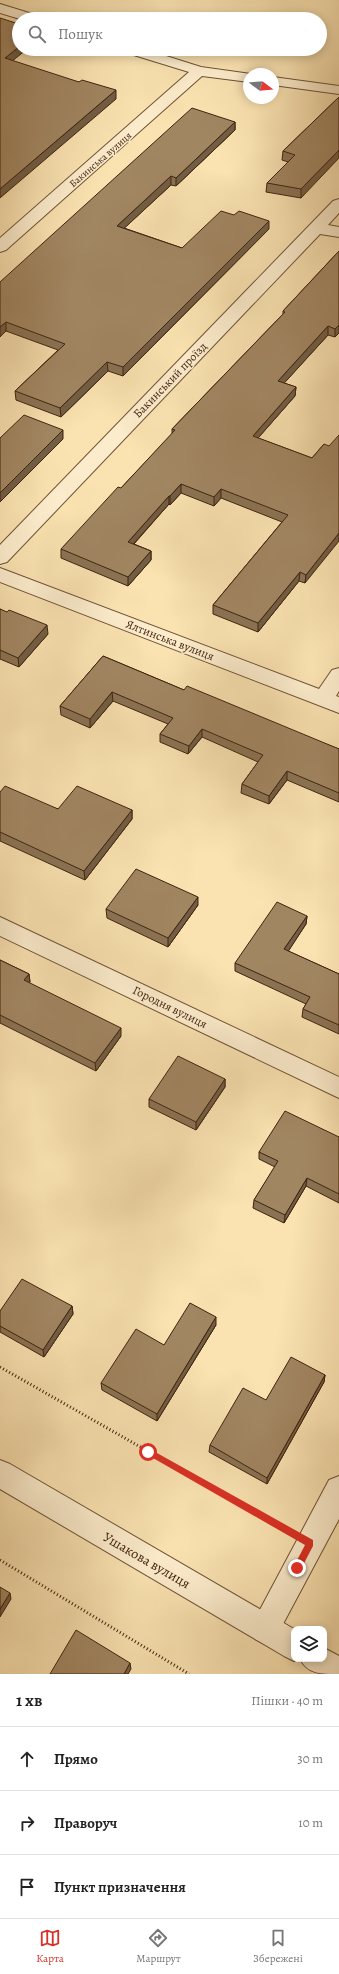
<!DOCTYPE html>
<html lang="uk">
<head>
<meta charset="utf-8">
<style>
	:root { --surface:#fff; --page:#f2f2f2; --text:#222; --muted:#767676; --line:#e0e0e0; --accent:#d93025 }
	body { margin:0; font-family:Alegreya,serif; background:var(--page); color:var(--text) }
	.controls { position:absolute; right:12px; bottom:12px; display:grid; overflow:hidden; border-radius:8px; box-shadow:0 2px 10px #0003 }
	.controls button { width:36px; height:36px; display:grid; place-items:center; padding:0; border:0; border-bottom:1px solid var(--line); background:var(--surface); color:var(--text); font:20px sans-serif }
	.compass { position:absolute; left:243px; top:68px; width:36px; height:36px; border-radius:50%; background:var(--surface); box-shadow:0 2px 10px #0003; rotate:106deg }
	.stop { position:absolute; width:12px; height:12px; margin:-9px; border:3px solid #d93025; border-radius:50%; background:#fff }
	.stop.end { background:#d93025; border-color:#fff; box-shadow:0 1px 4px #0008 }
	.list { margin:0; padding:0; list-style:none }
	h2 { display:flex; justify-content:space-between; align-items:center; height:52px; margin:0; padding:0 16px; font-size:17px }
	h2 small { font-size:13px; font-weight:400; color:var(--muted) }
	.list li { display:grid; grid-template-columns:26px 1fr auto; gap:12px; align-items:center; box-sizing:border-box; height:64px; padding:0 16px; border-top:1px solid var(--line) }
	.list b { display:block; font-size:15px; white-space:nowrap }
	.list em { font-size:13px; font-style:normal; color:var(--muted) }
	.icon { flex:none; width:22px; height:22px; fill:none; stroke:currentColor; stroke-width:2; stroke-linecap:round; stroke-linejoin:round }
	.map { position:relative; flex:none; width:339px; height:1674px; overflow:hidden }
	.search { position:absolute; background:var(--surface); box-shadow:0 2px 10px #0003; left:12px; right:12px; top:12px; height:44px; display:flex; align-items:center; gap:10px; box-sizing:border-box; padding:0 14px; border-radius:22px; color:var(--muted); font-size:15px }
	.sheet { height:244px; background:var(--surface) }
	nav { display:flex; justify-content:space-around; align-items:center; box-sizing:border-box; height:56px; border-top:1px solid var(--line); background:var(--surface); font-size:11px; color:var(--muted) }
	nav a { display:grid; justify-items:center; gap:2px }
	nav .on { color:var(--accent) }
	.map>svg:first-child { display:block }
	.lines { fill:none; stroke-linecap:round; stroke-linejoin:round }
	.minor-casing { stroke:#6e5336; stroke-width:2 }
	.tertiary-casing { stroke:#6e5336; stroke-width:2 }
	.path { stroke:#40230d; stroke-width:3; stroke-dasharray:1 2.5; stroke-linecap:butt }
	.minor { fill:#fceccc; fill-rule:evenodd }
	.tertiary { fill:#fceccc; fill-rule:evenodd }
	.wall { fill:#8a7354; stroke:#40230d }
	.shaded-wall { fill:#715e45; stroke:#40230d }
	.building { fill:#a18662; stroke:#40230d }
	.route { fill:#d93025 }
	.labels { text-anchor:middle; stroke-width:3; stroke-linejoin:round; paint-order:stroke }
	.far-street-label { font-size:10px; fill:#40230d; stroke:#fceccc }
	.street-label { font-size:12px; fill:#40230d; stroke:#fceccc }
	.near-street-label { font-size:14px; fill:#40230d; stroke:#fceccc }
</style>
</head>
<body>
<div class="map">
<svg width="339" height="1674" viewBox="0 0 339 1674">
	<rect width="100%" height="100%" fill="#fae2b1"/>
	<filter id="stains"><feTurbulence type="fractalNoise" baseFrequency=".005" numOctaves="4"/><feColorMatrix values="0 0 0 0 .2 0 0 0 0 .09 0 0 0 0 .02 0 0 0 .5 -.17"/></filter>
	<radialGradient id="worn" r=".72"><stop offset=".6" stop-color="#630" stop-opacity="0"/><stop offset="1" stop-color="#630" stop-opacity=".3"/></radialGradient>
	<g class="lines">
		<defs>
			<path id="minor" d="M0 4 39 16 41 19H20L0 13Z
				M122 49H144L201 67 251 74H249V82L202 76 6 250 0 252V238L189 72 124 52Z
				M273 77 339 86V94L273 85Z
				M339 199V213L328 225 339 227V237L320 234 7 562 0 564V545L333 201Z
				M0 568 319 689 332 670 339 668V691L336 696 339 697V713L0 582Z
				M0 917 339 1077V1098L0 936Z
				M339 1476V1519L275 1639 265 1644 255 1639 250 1629 255 1619 329 1480Z"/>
			<path id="tertiary" d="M0 1460 10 1464 294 1629V1659H298L294 1661 284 1656 0 1489Z
				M324 1648 339 1656V1674C320 1674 308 1674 300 1659H324Z"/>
		</defs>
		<use href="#minor" class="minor-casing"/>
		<use href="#tertiary" class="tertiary-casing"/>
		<path class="path" d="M0 1367 281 1527
			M0 1560 189 1674"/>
		<use href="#minor" class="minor"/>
		<use href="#tertiary" class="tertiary"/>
	</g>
	<path class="wall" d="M339 97 301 198 266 192 267 183 288 162 282 160 283 151Z
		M235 122V130L176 186 171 185 124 228 182 248 269 229 123 376 108 371 61 417 16 400 15 391 58 350 6 331 0 282Z
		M339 251V333L335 337 328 335 284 383 296 387 295 396 258 438 312 458 324 444 305 583 299 581 258 632 213 614V605L282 522 221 498 214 506 181 493 170 505 169 504 134 544 151 551V560L128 586 61 558V549L121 488 172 434V429L283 314V311Z
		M0 609 48 634 19 667 0 659Z
		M103 656 184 690 339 749V802L287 780 269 804 241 793 242 784 258 762 202 737 188 754 160 742V734L168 724 113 701 90 728 61 715 60 706Z
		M0 792 58 809 132 810V819L85 880 0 841Z
		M198 905 168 947 107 918 106 909Z
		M307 916 306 924 288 951 339 974V1034L302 1017 303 1009 306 1004 235 971V963Z
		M0 960 29 974 30 982 29 983 121 1036 96 1071 0 1023Z
		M225 1079V1087L196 1130 149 1107V1099Z
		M339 1137V1203L306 1186 284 1223 253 1208 254 1200 275 1167 259 1159V1152Z
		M72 1306 73 1314 44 1357 0 1332V1311Z
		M216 1325 157 1421 102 1390 101 1383 164 1345Z
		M325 1375 324 1382 267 1484 209 1452 210 1445 266 1400Z"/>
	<path class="shaded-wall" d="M19 47V49H27L5 67V58Z
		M116 90V99L0 198V189Z
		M235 122V130L176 186V178Z
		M339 150V158L301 198V189Z
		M171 176V185L117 235V226Z
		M269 221V229L123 376V367Z
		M6 322V331L0 337V327Z
		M339 325V333L335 337V329Z
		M328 326V335L278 390V381Z
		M107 362 108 371 61 417 60 408Z
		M296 387 295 396 252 445 253 436Z
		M63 430V439L0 502V493Z
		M181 484V493L170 505V496Z
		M221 489V498L214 506V497Z
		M169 496V504L128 550V542Z
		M339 533V541L305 583 306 575Z
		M151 551V560L128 586V577Z
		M300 572 299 581 258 632V623Z
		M47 625 48 634 19 667 18 658Z
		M112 692 113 701 90 728V719Z
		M202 729V737L188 754 189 746Z
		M287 771V780L269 804V796Z
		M132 810V819L85 880 84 871Z
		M198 897V905L168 947V938Z
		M307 916 306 924 284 958V949Z
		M29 974 30 982 25 988 24 980Z
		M121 1028V1036L96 1071 95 1063Z
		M225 1079V1087L196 1130V1122Z
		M307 1178 306 1186 284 1223 285 1215Z
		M72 1306 73 1314 44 1357 43 1350Z
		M216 1317V1325L157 1421V1414Z
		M325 1375 324 1382 267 1484V1478Z
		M10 1593 11 1599 0 1617V1609Z
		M130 1663 131 1669 128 1674H124Z"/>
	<path class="building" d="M0 18 19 24V47L5 58 79 82 82 80 116 90 0 189Z
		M339 97V150L301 189 267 183 295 155 283 151Z
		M192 108 235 122 176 178 171 176 117 226 182 248 221 211 234 215 239 211 269 221 123 367 107 362 60 408 15 391 65 344 6 322 0 327V282Z
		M339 251V325L335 329 328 326 278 381 296 387 253 436 312 458 324 444 329 446 339 435V533L306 575 300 572 258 623 213 605 288 515 221 489 214 497 181 484 170 496H169L128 542 151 551 128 577 61 549 118 487 121 488 175 430 172 429 285 312 283 311Z
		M24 415 63 430 0 493V438Z
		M0 609 7 612 9 610 47 625 18 658 0 650Z
		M103 656 184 690 187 686 339 749V793L287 771 269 796 242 784 263 755 202 729 189 746 160 734 173 718 112 692 90 719 60 706Z
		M5 786 58 809 77 786 132 810 84 871 0 832V792Z
		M136 869 198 897 168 938 106 909Z
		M277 902 307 916 284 949 339 974V1025L303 1009 310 997 235 963Z
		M0 960 29 974 24 980 121 1028 95 1063 0 1015Z
		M178 1056 225 1079 196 1122 149 1099Z
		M285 1111 339 1137V1194L307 1178 285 1215 254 1200 278 1161 259 1152Z
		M22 1279 72 1306 43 1350 0 1326V1311Z
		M190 1303 216 1317 157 1414 101 1383 136 1329 164 1345Z
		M291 1357 325 1375 267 1478 210 1445 243 1388 266 1400Z
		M0 1587 10 1593 0 1609Z
		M76 1630 130 1663 124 1674H50Z"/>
	<path class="route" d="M148 1448 313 1540V1546L300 1571 297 1572 293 1568 305 1545 146 1454 144 1452Z"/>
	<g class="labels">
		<g class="far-street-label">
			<text transform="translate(100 159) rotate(-41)" y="4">Бакинська вулиця</text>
		</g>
		<g class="street-label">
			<text transform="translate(170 380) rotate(-46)" y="4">Бакинський проїзд</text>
			<text transform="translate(170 640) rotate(21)" y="4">Ялтинська вулиця</text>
			<text transform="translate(170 1007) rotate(26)" y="4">Городня вулиця</text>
		</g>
		<g class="near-street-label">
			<text transform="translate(147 1560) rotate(30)" y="5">Ушакова вулиця</text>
		</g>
	</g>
	<rect width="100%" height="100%" filter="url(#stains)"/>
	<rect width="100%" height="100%" fill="url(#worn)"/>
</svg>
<div class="controls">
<button><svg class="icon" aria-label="layers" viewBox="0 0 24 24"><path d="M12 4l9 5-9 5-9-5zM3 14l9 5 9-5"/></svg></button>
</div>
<svg class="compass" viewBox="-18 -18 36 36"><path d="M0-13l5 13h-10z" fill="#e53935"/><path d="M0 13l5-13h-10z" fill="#767676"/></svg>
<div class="stop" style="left:148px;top:1452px"></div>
<div class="stop end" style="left:297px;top:1568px"></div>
<div class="search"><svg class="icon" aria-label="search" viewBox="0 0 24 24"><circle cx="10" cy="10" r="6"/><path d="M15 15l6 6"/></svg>Пошук</div>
</div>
<section class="sheet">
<h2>1 хв<small>Пішки · 40 m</small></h2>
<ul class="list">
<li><svg class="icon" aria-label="ahead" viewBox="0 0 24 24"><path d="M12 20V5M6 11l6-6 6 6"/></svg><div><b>Прямо</b></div><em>30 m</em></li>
<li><svg class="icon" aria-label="right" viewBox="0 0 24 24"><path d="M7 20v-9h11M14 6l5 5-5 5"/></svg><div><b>Праворуч</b></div><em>10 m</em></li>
<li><svg class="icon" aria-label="arrive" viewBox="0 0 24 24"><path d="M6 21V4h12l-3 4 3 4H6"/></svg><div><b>Пункт призначення</b></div></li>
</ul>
</section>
<nav>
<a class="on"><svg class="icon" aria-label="map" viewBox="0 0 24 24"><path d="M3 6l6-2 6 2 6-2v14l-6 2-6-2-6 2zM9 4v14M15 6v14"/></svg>Карта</a>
<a><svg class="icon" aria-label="directions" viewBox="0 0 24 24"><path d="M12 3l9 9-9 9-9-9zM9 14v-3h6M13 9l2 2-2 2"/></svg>Маршрут</a>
<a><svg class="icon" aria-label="saved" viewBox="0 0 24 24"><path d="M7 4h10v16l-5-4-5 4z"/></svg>Збережені</a>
</nav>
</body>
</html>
